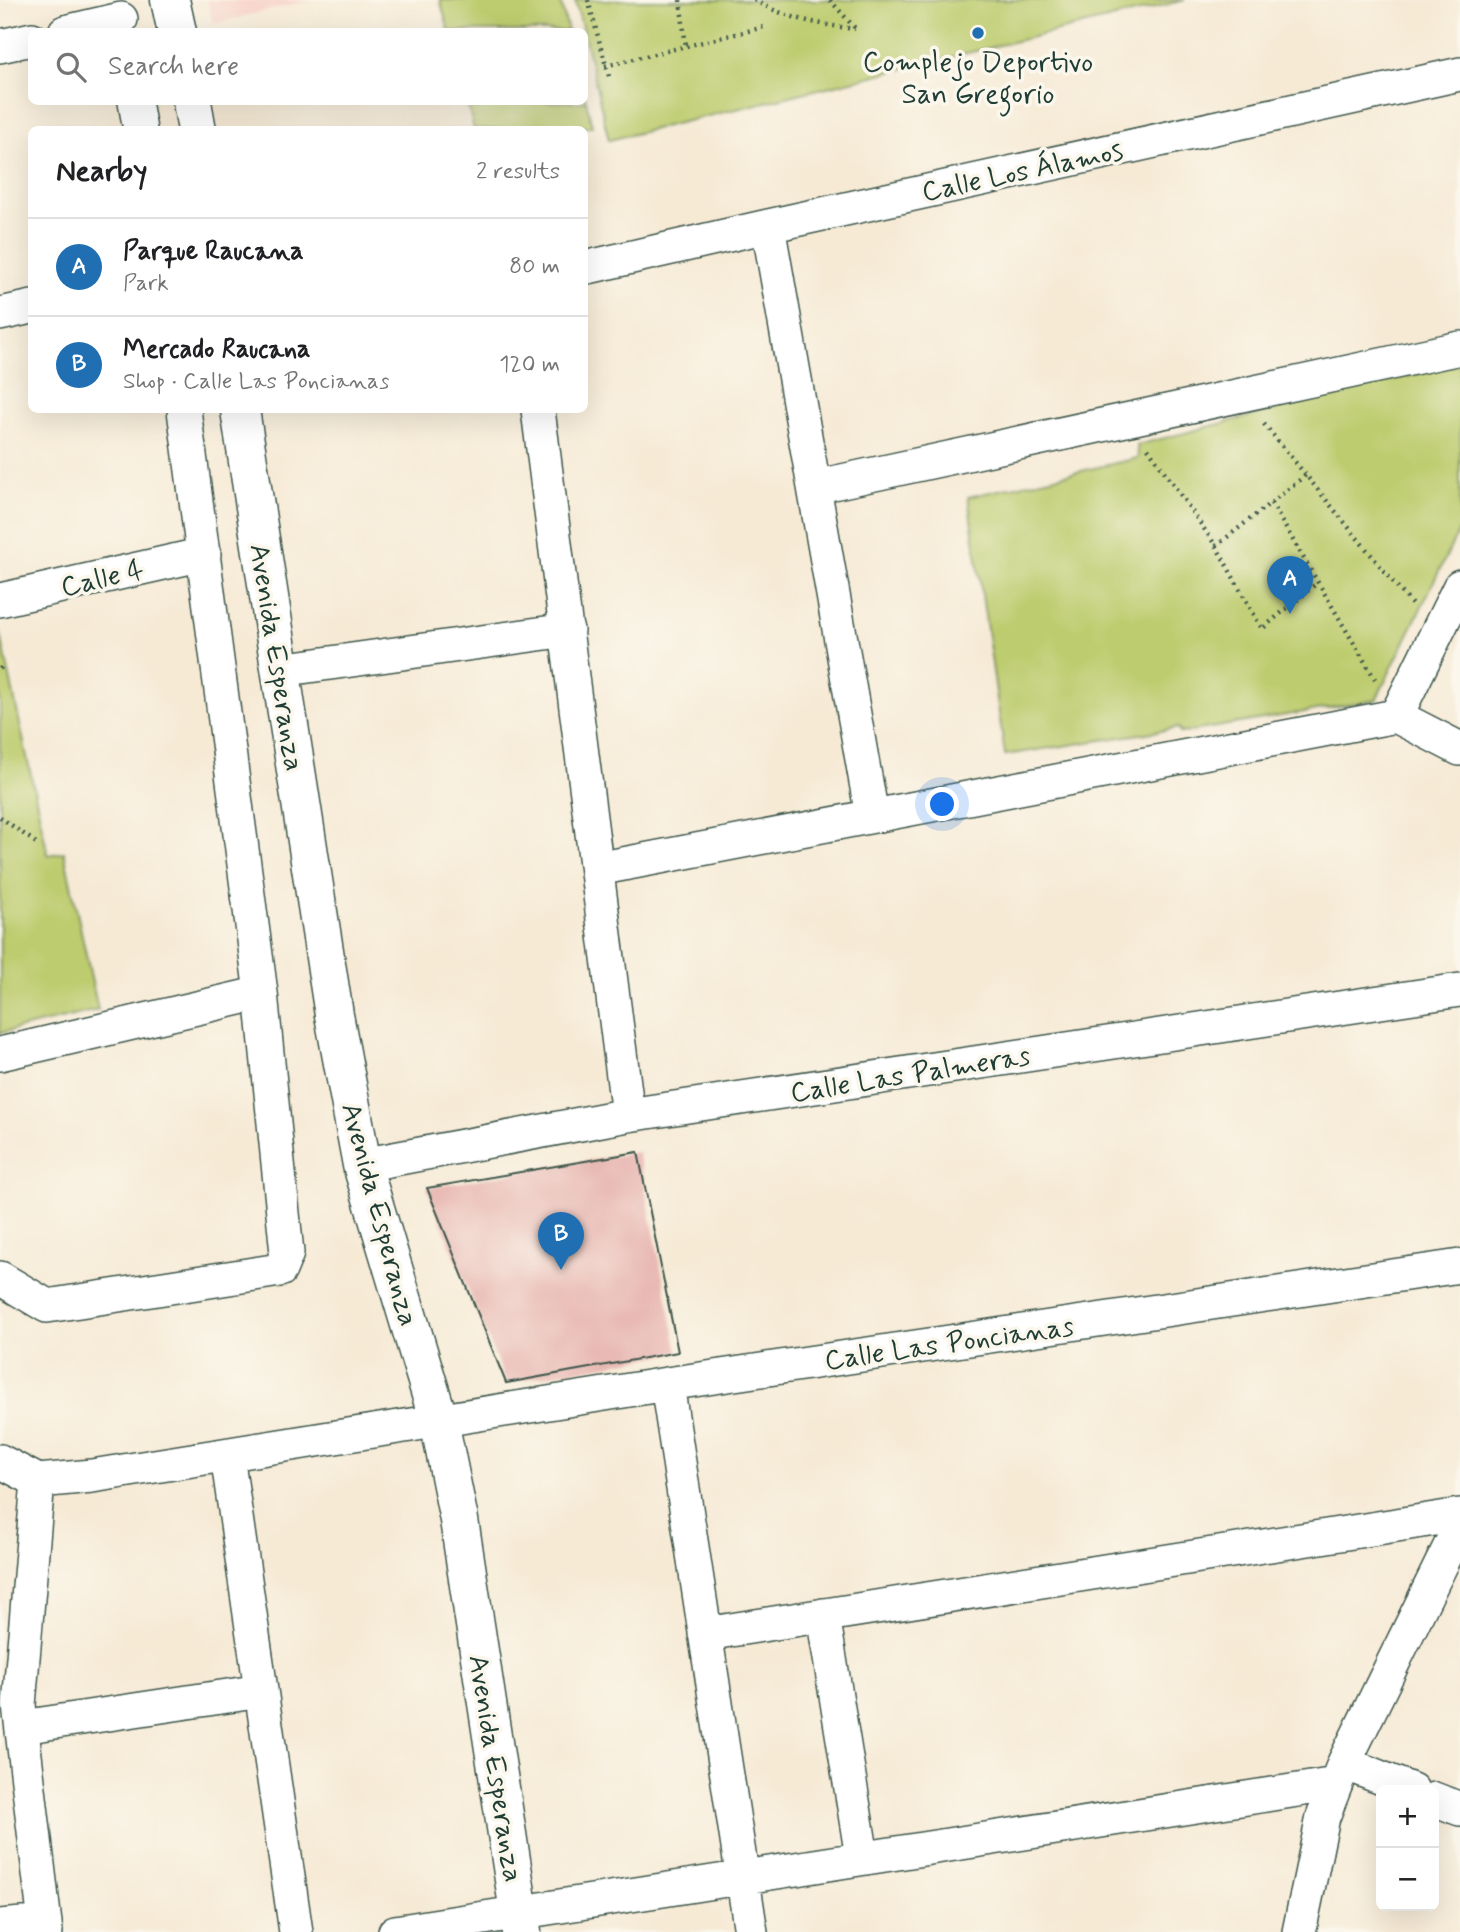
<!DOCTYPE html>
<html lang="en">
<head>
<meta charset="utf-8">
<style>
	:root { --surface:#fff; --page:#f6f6f6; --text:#202124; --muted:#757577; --line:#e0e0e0; --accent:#1f6fb2 }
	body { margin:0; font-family:Mynerve,sans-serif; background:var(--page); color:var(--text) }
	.controls { position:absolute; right:21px; bottom:21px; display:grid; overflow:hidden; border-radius:10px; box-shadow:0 7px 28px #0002 }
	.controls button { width:63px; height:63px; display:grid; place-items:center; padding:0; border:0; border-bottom:2px solid var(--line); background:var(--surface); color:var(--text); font:35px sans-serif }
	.you { position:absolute; left:943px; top:805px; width:24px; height:24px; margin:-18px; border:5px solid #fff; border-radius:50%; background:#1a73e8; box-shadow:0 0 0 10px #1a73e833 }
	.badge { display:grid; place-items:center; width:46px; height:46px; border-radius:50%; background:var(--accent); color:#fff; font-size:23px; font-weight:700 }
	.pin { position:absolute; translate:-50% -58px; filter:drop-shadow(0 2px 4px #0008) }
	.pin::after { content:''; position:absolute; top:37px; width:24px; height:21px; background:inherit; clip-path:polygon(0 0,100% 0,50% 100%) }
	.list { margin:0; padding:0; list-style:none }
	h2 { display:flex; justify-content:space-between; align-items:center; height:91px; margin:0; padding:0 28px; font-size:30px }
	h2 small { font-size:23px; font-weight:400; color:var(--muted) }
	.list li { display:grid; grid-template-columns:46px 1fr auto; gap:21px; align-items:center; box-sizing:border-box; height:98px; padding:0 28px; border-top:2px solid var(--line) }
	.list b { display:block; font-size:26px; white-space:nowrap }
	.list p { margin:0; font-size:23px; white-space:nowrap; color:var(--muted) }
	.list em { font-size:23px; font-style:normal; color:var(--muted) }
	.icon { flex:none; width:38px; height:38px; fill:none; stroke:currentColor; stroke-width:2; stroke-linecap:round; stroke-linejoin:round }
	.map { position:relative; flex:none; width:1460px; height:1932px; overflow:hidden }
	.search { position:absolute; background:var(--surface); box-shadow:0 7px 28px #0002; left:28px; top:28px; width:560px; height:77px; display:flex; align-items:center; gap:18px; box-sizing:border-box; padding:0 24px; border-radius:10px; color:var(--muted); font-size:26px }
	.panel { position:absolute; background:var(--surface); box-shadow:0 7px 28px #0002; left:28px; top:126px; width:560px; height:287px; border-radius:10px }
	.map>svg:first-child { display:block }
	.built { fill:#f7d1c7 }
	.green { fill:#bdcc6e; stroke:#6e8451; stroke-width:2 }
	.building { fill:#e5ada9 }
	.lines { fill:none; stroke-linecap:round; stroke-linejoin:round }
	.minor-casing { stroke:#3f574c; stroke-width:36 }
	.tertiary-casing { stroke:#3f574c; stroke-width:41 }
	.path { stroke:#3f574c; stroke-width:4.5; stroke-dasharray:2 5; stroke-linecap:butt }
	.minor { stroke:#fff; stroke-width:33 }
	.tertiary { stroke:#fff; stroke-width:38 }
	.poi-dot { fill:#1f6fb2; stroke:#fbf7ec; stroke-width:2.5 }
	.labels { text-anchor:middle; stroke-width:7; stroke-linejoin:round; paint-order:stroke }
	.poi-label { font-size:28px; fill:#1f3d34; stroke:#fbf7ec }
	.street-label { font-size:28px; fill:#1f3d34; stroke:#fbf7ec }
</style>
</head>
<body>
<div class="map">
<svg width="1460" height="1932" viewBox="0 0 1460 1932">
	<rect width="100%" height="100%" fill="#fbf7ec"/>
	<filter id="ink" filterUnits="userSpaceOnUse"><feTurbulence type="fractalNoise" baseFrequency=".0143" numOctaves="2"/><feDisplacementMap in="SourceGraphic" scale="14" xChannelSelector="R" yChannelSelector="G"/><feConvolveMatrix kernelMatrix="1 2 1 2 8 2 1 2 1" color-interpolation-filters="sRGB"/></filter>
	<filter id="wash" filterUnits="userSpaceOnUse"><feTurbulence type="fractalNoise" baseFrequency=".00686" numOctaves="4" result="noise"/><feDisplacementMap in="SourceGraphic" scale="28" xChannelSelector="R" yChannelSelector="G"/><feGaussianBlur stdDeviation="1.57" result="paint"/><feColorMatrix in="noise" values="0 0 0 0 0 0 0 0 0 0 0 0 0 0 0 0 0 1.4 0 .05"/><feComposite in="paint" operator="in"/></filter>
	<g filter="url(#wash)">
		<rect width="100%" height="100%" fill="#f6ead5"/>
		<path class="built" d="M207 0H310L213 24Z"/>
		<path class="green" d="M440 0H560L568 31H449Z
			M575 0H1185L609 140 585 40 584 32 583 31Z
			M585 96 592 126 576 129H474L467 102H584Z
			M1460 363V528L1376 700 1180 733 1179 728 1005 755 968 497 1138 458 1137 445Z
			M0 631 48 855 64 852 98 1010 0 1033Z"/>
		<g id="blocks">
			<path class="building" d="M638 1152 678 1352 506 1383 427 1188Z"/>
		</g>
	</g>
	<g filter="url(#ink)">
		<use href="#blocks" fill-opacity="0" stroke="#3f574c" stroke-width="2"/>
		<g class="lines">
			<defs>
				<path id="minor" d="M65 32 121 19
					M0 46 32 39
					M135 102 140 130
					M768 226 872 816
					M584 268 768 226 1460 74
					M0 314 32 307
					M538 410 628 1115
					M814 487 1460 348
					M0 600 204 554
					M280 670 567 630
					M1396 716 1460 586
					M597 869 1396 716 1460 749
					M0 1054 261 993
					M362 1165 628 1115 1460 990
					M0 1278 47 1306 280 1270 287 1253 261 993 184 410
					M667 1384 751 1932
					M227 1455 296 1932
					M0 1461 38 1481 92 1476 667 1384 1460 1266
					M38 1481 19 1705 46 1932
					M823 1615 862 1857
					M705 1634 1460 1515
					M22 1727 261 1691
					M1344 1763 1412 1790
					M1434 1799 1460 1809
					M0 1926 45 1922
					M395 1932 1336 1784
					M1299 1932 1323 1817 1344 1763 1460 1526"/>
				<path id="tertiary" d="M170 0 177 32
					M192 102 197 130
					M240 410 334 1015 362 1165 439 1421 459 1520 522 1932"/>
			</defs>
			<use href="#minor" class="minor-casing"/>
			<use href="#tertiary" class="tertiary-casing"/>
			<path class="path" d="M588 0 610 80
				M680 0 686 46
				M754 0C787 19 818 24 855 29
				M830 0 855 28
				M605 66 764 27
				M1264 424 1413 606
				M1148 448 1216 546 1262 629 1317 583
				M1271 503 1375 679
				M1216 546 1306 475
				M0 669 2 666
				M0 817 39 845"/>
			<use href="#minor" class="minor"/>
			<use href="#tertiary" class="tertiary"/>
		</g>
	</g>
	<circle class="poi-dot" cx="978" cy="33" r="7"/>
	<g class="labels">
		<g class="poi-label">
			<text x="978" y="71">Complejo Deportivo<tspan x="978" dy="32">San Gregorio</tspan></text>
		</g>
		<g class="street-label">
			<text transform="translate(1022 170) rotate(-12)" y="10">Calle Los Álamos</text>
			<text transform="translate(102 577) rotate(-13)" y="10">Calle 4</text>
			<text transform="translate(278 657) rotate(81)" y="10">Avenida Esperanza</text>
			<text transform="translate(910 1073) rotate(-9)" y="10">Calle Las Palmeras</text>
			<text transform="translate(381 1214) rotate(75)" y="10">Avenida Esperanza</text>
			<text transform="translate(949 1342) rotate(-8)" y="10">Calle Las Poncianas</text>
			<text transform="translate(497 1768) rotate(81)" y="10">Avenida Esperanza</text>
		</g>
	</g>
</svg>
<div class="controls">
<button>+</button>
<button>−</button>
</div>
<div class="you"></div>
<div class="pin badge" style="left:1290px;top:614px">A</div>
<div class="pin badge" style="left:561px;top:1270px">B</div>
<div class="search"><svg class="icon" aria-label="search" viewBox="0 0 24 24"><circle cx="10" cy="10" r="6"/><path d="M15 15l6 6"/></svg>Search here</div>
<section class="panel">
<h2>Nearby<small>2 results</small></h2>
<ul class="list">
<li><span class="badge">A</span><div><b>Parque Raucana</b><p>Park</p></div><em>80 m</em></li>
<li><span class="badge">B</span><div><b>Mercado Raucana</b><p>Shop · Calle Las Poncianas</p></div><em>120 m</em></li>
</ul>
</section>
</div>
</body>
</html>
